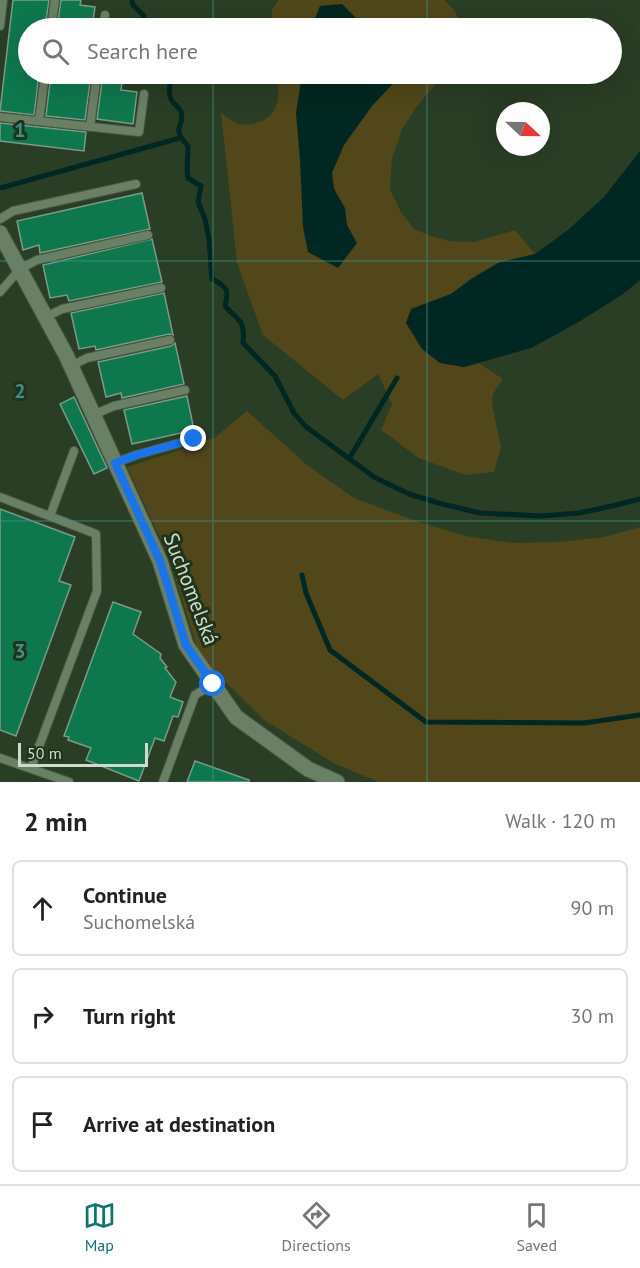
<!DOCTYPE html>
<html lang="en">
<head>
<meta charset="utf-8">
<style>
	:root { --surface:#fff; --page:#f2f2f2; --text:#222; --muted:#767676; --line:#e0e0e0; --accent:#0f766e }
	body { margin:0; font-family:"PT Sans",sans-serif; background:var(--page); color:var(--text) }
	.compass { position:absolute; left:496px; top:102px; width:54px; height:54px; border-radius:50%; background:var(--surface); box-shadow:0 6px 24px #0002; rotate:112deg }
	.scale { position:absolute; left:18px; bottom:15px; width:130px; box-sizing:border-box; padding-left:6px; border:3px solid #cfdbcc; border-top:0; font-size:16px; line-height:21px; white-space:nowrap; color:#cfdbcc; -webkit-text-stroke:4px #20331b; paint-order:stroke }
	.stop { position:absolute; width:18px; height:18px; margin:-14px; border:4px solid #1a73e8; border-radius:50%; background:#fff }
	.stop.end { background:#1a73e8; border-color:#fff; box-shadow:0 2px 6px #0008 }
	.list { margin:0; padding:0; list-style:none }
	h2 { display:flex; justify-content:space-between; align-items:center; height:78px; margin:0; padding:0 24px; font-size:26px }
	h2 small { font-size:20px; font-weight:400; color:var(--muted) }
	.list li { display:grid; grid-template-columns:39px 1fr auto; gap:18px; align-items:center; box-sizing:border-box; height:96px; margin:0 12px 12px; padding:0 12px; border:2px solid var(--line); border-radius:9px }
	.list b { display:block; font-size:22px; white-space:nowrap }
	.list p { margin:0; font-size:20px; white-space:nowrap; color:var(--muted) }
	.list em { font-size:20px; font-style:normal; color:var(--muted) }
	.icon { flex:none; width:33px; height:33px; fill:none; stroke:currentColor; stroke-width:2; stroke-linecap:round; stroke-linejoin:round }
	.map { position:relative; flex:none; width:640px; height:782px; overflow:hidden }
	.search { position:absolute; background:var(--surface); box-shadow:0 6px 24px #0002; left:18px; right:18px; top:18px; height:66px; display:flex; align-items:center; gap:15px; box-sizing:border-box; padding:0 21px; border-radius:33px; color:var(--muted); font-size:22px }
	.sheet { height:402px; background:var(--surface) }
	nav { display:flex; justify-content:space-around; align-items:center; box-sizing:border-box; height:84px; border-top:2px solid var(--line); background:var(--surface); font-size:16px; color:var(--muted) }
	nav a { display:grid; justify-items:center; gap:3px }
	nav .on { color:var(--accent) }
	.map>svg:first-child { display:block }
	.green { fill:#51471b }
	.water { fill:#002721 }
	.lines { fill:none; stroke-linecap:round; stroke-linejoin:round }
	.stream { stroke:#002721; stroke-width:5 }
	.building { fill:#0f774e; stroke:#799c88; stroke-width:1.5 }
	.service-casing { stroke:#475742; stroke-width:10 }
	.minor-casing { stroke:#475742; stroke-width:17 }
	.service { stroke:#6a8064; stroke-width:8 }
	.minor { stroke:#6a8064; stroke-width:15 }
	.route { stroke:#1a73e8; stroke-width:8 }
	.grid { fill:none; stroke:#3f8f86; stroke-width:1.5; stroke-opacity:0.55 }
	.labels { text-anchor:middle; stroke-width:6; stroke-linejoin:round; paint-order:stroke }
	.street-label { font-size:21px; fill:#cfdbcc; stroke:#20331b }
	.grid-label { font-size:20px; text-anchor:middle; font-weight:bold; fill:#3f8f86; stroke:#20331b; stroke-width:6; stroke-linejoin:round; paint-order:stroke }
</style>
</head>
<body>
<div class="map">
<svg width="640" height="782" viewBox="0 0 640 782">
	<rect width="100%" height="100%" fill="#2a3d25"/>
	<path class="green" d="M279 0H444C454 8 459 16 460 28H272V10Z
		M277 74H445L416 107 402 130 392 158 390 189 401 212 414 229 431 236 450 241 474 242 515 230 535 254 498 263 471 279 451 294 411 309 464 367 479 363 503 379 493 394 492 404 501 447 494 472 465 475 419 458 381 430 392 404 378 374 343 400 263 335 237 263 221 112C225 116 231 121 236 123 250 128 271 121 276 106 280 96 278 84 277 74Z
		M247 411 306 464 354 498 416 521 465 536 512 543 559 542 604 537 640 527V782H379L335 764 264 720 200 657 169 557 127 467 186 448 214 438Z"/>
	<path class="water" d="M342 4 358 20V28H311L320 6Z
		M302 74H402L372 106 344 145 332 173 334 189 345 208 347 225 357 243 338 268 308 252 303 227 300 160 296 113Z
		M640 151V280L623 294 577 323 531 348 464 367 440 363 422 349 406 323 411 309 451 294 471 279 498 263 535 254 568 230 604 197Z"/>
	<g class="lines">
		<path class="stream" d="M132 0 133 5 144 16V24L148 28
			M171 74C172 83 166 91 172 101 175 105 179 107 181 112 186 127 169 126 188 146 188 156 186 168 188 178L201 186 198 202 205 219 209 239 212 279C228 287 229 290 225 306 239 322 245 319 243 343L275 376 294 413 305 426 374 477 409 494 442 504 480 513 541 516 579 513 612 506 640 499
			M0 188 180 138
			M349 459 397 378
			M302 575 306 593 330 650 426 722 584 723 640 715"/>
	</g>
	<path class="building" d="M13 0H49L45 28H28V74H39L34 115 0 111Z
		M61 0H81L80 5 95 7 92 28H57Z
		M51 74H91L85 120 46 116Z
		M103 74H123L121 90 137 92 133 124 97 119Z
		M0 123 86 132 84 151 0 141Z
		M142 193 150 229 40 253 39 245 23 250 17 221Z
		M152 239 162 282 69 301 67 295 50 298 43 265Z
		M164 293 173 335 169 334 96 350 95 346 79 349 71 313Z
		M175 343 184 384 122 398 121 393 106 397 98 362 171 346Z
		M187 396 194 430 132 444 124 410Z
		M74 397 107 468 94 474 60 404Z
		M0 509 75 537 59 581 71 585 16 736 0 730Z
		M113 602 141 612 133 634 161 654 160 658 167 667 165 668 176 682 170 697 183 702 178 717 173 716 164 741 155 738 139 781 86 760 91 748 68 740 69 737 64 736Z
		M195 761 249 780V782H187Z"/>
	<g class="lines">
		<defs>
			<path id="service" d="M0 26 3 0
				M51 28 55 0
				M103 28 105 15
				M0 117 139 132 144 94
				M39 121 45 74
				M90 127 97 74
				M0 219 13 211 136 184
				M0 292 20 269 37 260 148 235
				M46 317 62 309 161 288
				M71 366 87 358 170 340
				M93 415 114 406 185 390
				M115 463 136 455 194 439
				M0 497 96 534 97 591 31 768
				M50 516 74 451
				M0 758 69 782
				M163 782 195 695 213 684"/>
			<path id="minor" d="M0 233 66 355 160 561 186 645 236 717 308 769 337 782"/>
		</defs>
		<use href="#service" class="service-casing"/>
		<use href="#minor" class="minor-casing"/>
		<use href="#service" class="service"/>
		<use href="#minor" class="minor"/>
	</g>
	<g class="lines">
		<path class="route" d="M194 439 136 455 115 463 160 561 186 645 213 684"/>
	</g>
	<path class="grid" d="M213 0V28M427 0V28M213 74V782M427 74V782M0 261H640M0 521H640"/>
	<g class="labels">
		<g class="street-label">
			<text transform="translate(191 589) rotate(69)" y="7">Suchomelská</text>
		</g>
	</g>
	<g class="grid-label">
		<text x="20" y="137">1</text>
		<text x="20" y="398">2</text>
		<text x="20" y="658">3</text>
	</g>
</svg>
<svg class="compass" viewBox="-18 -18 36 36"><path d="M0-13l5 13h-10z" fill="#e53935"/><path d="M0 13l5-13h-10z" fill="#767676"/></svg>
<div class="scale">50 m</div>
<div class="stop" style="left:213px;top:684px"></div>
<div class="stop end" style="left:194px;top:439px"></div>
<div class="search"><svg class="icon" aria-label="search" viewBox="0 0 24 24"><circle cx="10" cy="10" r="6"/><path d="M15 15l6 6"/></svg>Search here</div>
</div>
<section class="sheet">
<h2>2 min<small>Walk · 120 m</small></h2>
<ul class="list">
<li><svg class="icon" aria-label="ahead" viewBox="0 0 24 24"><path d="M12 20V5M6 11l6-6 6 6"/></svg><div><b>Continue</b><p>Suchomelská</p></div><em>90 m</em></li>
<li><svg class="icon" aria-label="right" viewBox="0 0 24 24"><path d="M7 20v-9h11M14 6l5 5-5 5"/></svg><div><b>Turn right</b></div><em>30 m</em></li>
<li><svg class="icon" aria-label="arrive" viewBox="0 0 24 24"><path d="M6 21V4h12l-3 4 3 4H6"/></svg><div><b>Arrive at destination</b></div></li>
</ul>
</section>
<nav>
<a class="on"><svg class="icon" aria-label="map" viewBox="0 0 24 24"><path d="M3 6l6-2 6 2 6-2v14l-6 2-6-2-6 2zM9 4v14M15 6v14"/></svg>Map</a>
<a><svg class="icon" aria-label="directions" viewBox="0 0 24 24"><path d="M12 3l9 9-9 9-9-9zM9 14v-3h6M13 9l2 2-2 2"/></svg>Directions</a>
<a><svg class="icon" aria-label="saved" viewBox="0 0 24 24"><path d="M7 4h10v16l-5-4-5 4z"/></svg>Saved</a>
</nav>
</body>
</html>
